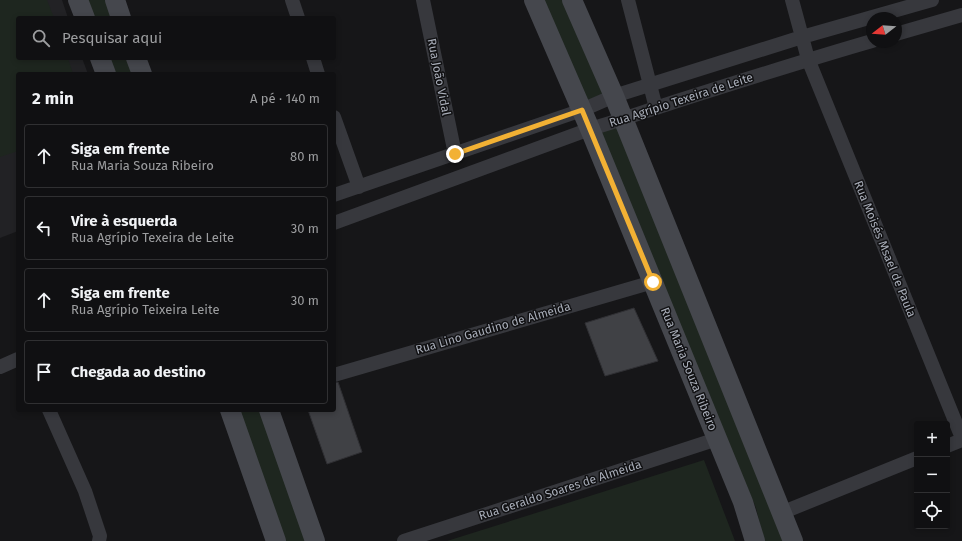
<!DOCTYPE html>
<html lang="pt">
<head>
<meta charset="utf-8">
<style>
	:root { --surface:#101012; --page:#1e1e20; --text:#f1f3f6; --muted:#9c9d9f; --line:#303032 }
	body { margin:0; font-family:"Fira Sans",sans-serif; background:var(--page); color:var(--text) }
	.controls { position:absolute; right:12px; bottom:12px; display:grid; overflow:hidden; border-radius:4px; box-shadow:0 2px 6px #0003 }
	.controls button { width:36px; height:36px; display:grid; place-items:center; padding:0; border:0; border-bottom:1px solid var(--line); background:var(--surface); color:var(--text); font:20px sans-serif }
	.compass { position:absolute; left:866px; top:12px; width:36px; height:36px; border-radius:50%; background:var(--surface); box-shadow:0 2px 6px #0003; rotate:253deg }
	.stop { position:absolute; width:12px; height:12px; margin:-9px; border:3px solid #f2b134; border-radius:50%; background:#fff }
	.stop.end { background:#f2b134; border-color:#fff; box-shadow:0 1px 4px #0008 }
	.list { margin:0; padding:0; list-style:none }
	h2 { display:flex; justify-content:space-between; align-items:center; height:52px; margin:0; padding:0 16px; font-size:17px }
	h2 small { font-size:13px; font-weight:400; color:var(--muted) }
	.list li { display:grid; grid-template-columns:26px 1fr auto; gap:12px; align-items:center; box-sizing:border-box; height:64px; margin:0 8px 8px; padding:0 8px; border:1px solid var(--line); border-radius:4px }
	.list b { display:block; font-size:15px; white-space:nowrap }
	.list p { margin:0; font-size:13px; white-space:nowrap; color:var(--muted) }
	.list em { font-size:13px; font-style:normal; color:var(--muted) }
	.icon { flex:none; width:22px; height:22px; fill:none; stroke:currentColor; stroke-width:2; stroke-linecap:round; stroke-linejoin:round }
	.map { position:relative; flex:none; width:962px; height:541px; overflow:hidden }
	.search { position:absolute; background:var(--surface); box-shadow:0 2px 6px #0003; left:16px; top:16px; width:320px; height:44px; display:flex; align-items:center; gap:10px; box-sizing:border-box; padding:0 14px; border-radius:4px; color:var(--muted); font-size:15px }
	.panel { position:absolute; background:var(--surface); box-shadow:0 2px 6px #0003; left:16px; top:72px; width:320px; height:340px; border-radius:4px }
	.map>svg:first-child { display:block }
	.built { fill:#222225 }
	.green { fill:#1e261f }
	.building { fill:#404145; stroke:#303034 }
	.lines { fill:none; stroke-linecap:round; stroke-linejoin:round }
	.street { stroke:#37383d; stroke-width:14 }
	.secondary { stroke:#45474d; stroke-width:20 }
	.route { stroke:#f2b134; stroke-width:5 }
	.labels { text-anchor:middle; stroke-width:3; stroke-linejoin:round; paint-order:stroke }
	.street-label { font-size:12px; fill:#a8adb8; stroke:#111113 }
</style>
</head>
<body>
<div class="map">
<svg width="962" height="541" viewBox="0 0 962 541">
	<rect width="100%" height="100%" fill="#161618"/>
	<path class="built" d="M0 0H62L68 18H18V58H82L88 74H18V231L0 238Z"/>
	<path class="green" d="M0 0H47L54 18H18V58H68L73 74H18V151L0 157Z
		M82 0H111L117 18H88Z
		M541 0H566L606 92 585 102Z
		M103 58H132L138 74H109Z
		M621 127 786 541H764L756 508 598 132Z
		M237 410H261L310 541H279Z
		M704 460 735 541H447Z"/>
	<path class="building" d="M634 308 658 361 605 376 585 323Z
		M338 382 362 452 327 464 308 410H334V383Z"/>
	<g class="lines">
		<path class="street" d="M292 0 298 18
			M423 0 455 154
			M628 0 656 108
			M792 0 808 59 962 438
			M896 34 962 15
			M313 58 318 74
			M334 117 359 187
			M334 195 582 110 614 96 649 85 802 37 932 0
			M334 223 590 129C619 121 646 111 674 102 740 81 806 60 872 41
			M0 367 18 359
			M334 375 653 282
			M49 410 85 491 100 536 99 541
			M947 446 962 440
			M781 513 917 458
			M404 541 717 439"/>
		<path class="secondary" d="M78 0 85 18
			M115 0 121 18
			M534 0 590 129 743 502 755 541
			M572 0 614 96 793 541
			M100 58 106 74
			M136 58 142 74
			M230 410 276 541
			M269 410 315 541"/>
	</g>
	<g class="lines">
		<path class="route" d="M455 154 582 110 653 282"/>
	</g>
	<g class="labels">
		<g class="street-label">
			<text transform="translate(439 77) rotate(79)" y="4">Rua João Vidal</text>
			<text transform="translate(681 100) rotate(-18)" y="4">Rua Agrípio Texeira de Leite</text>
			<text transform="translate(885 249) rotate(68)" y="4">Rua Moisés Msael de Paula</text>
			<text transform="translate(493 328) rotate(-16)" y="4">Rua Lino Gaudino de Almeida</text>
			<text transform="translate(689 369) rotate(68)" y="4">Rua Maria Souza Ribeiro</text>
			<text transform="translate(560 490) rotate(-18)" y="4">Rua Geraldo Soares de Almeida</text>
		</g>
	</g>
</svg>
<div class="controls">
<button>+</button>
<button>−</button>
<button><svg class="icon" aria-label="locate" viewBox="0 0 24 24"><circle cx="12" cy="12" r="6"/><path d="M12 2v4M12 18v4M2 12h4M18 12h4"/></svg></button>
</div>
<svg class="compass" viewBox="-18 -18 36 36"><path d="M0-13l5 13h-10z" fill="#e53935"/><path d="M0 13l5-13h-10z" fill="#9c9d9f"/></svg>
<div class="stop" style="left:653px;top:282px"></div>
<div class="stop end" style="left:455px;top:154px"></div>
<div class="search"><svg class="icon" aria-label="search" viewBox="0 0 24 24"><circle cx="10" cy="10" r="6"/><path d="M15 15l6 6"/></svg>Pesquisar aqui</div>
<section class="panel">
<h2>2 min<small>A pé · 140 m</small></h2>
<ul class="list">
<li><svg class="icon" aria-label="ahead" viewBox="0 0 24 24"><path d="M12 20V5M6 11l6-6 6 6"/></svg><div><b>Siga em frente</b><p>Rua Maria Souza Ribeiro</p></div><em>80 m</em></li>
<li><svg class="icon" aria-label="left" viewBox="0 0 24 24"><path d="M17 20v-9H6M10 6l-5 5 5 5"/></svg><div><b>Vire à esquerda</b><p>Rua Agrípio Texeira de Leite</p></div><em>30 m</em></li>
<li><svg class="icon" aria-label="ahead" viewBox="0 0 24 24"><path d="M12 20V5M6 11l6-6 6 6"/></svg><div><b>Siga em frente</b><p>Rua Agrípio Teixeira Leite</p></div><em>30 m</em></li>
<li><svg class="icon" aria-label="arrive" viewBox="0 0 24 24"><path d="M6 21V4h12l-3 4 3 4H6"/></svg><div><b>Chegada ao destino</b></div></li>
</ul>
</section>
</div>
</body>
</html>
